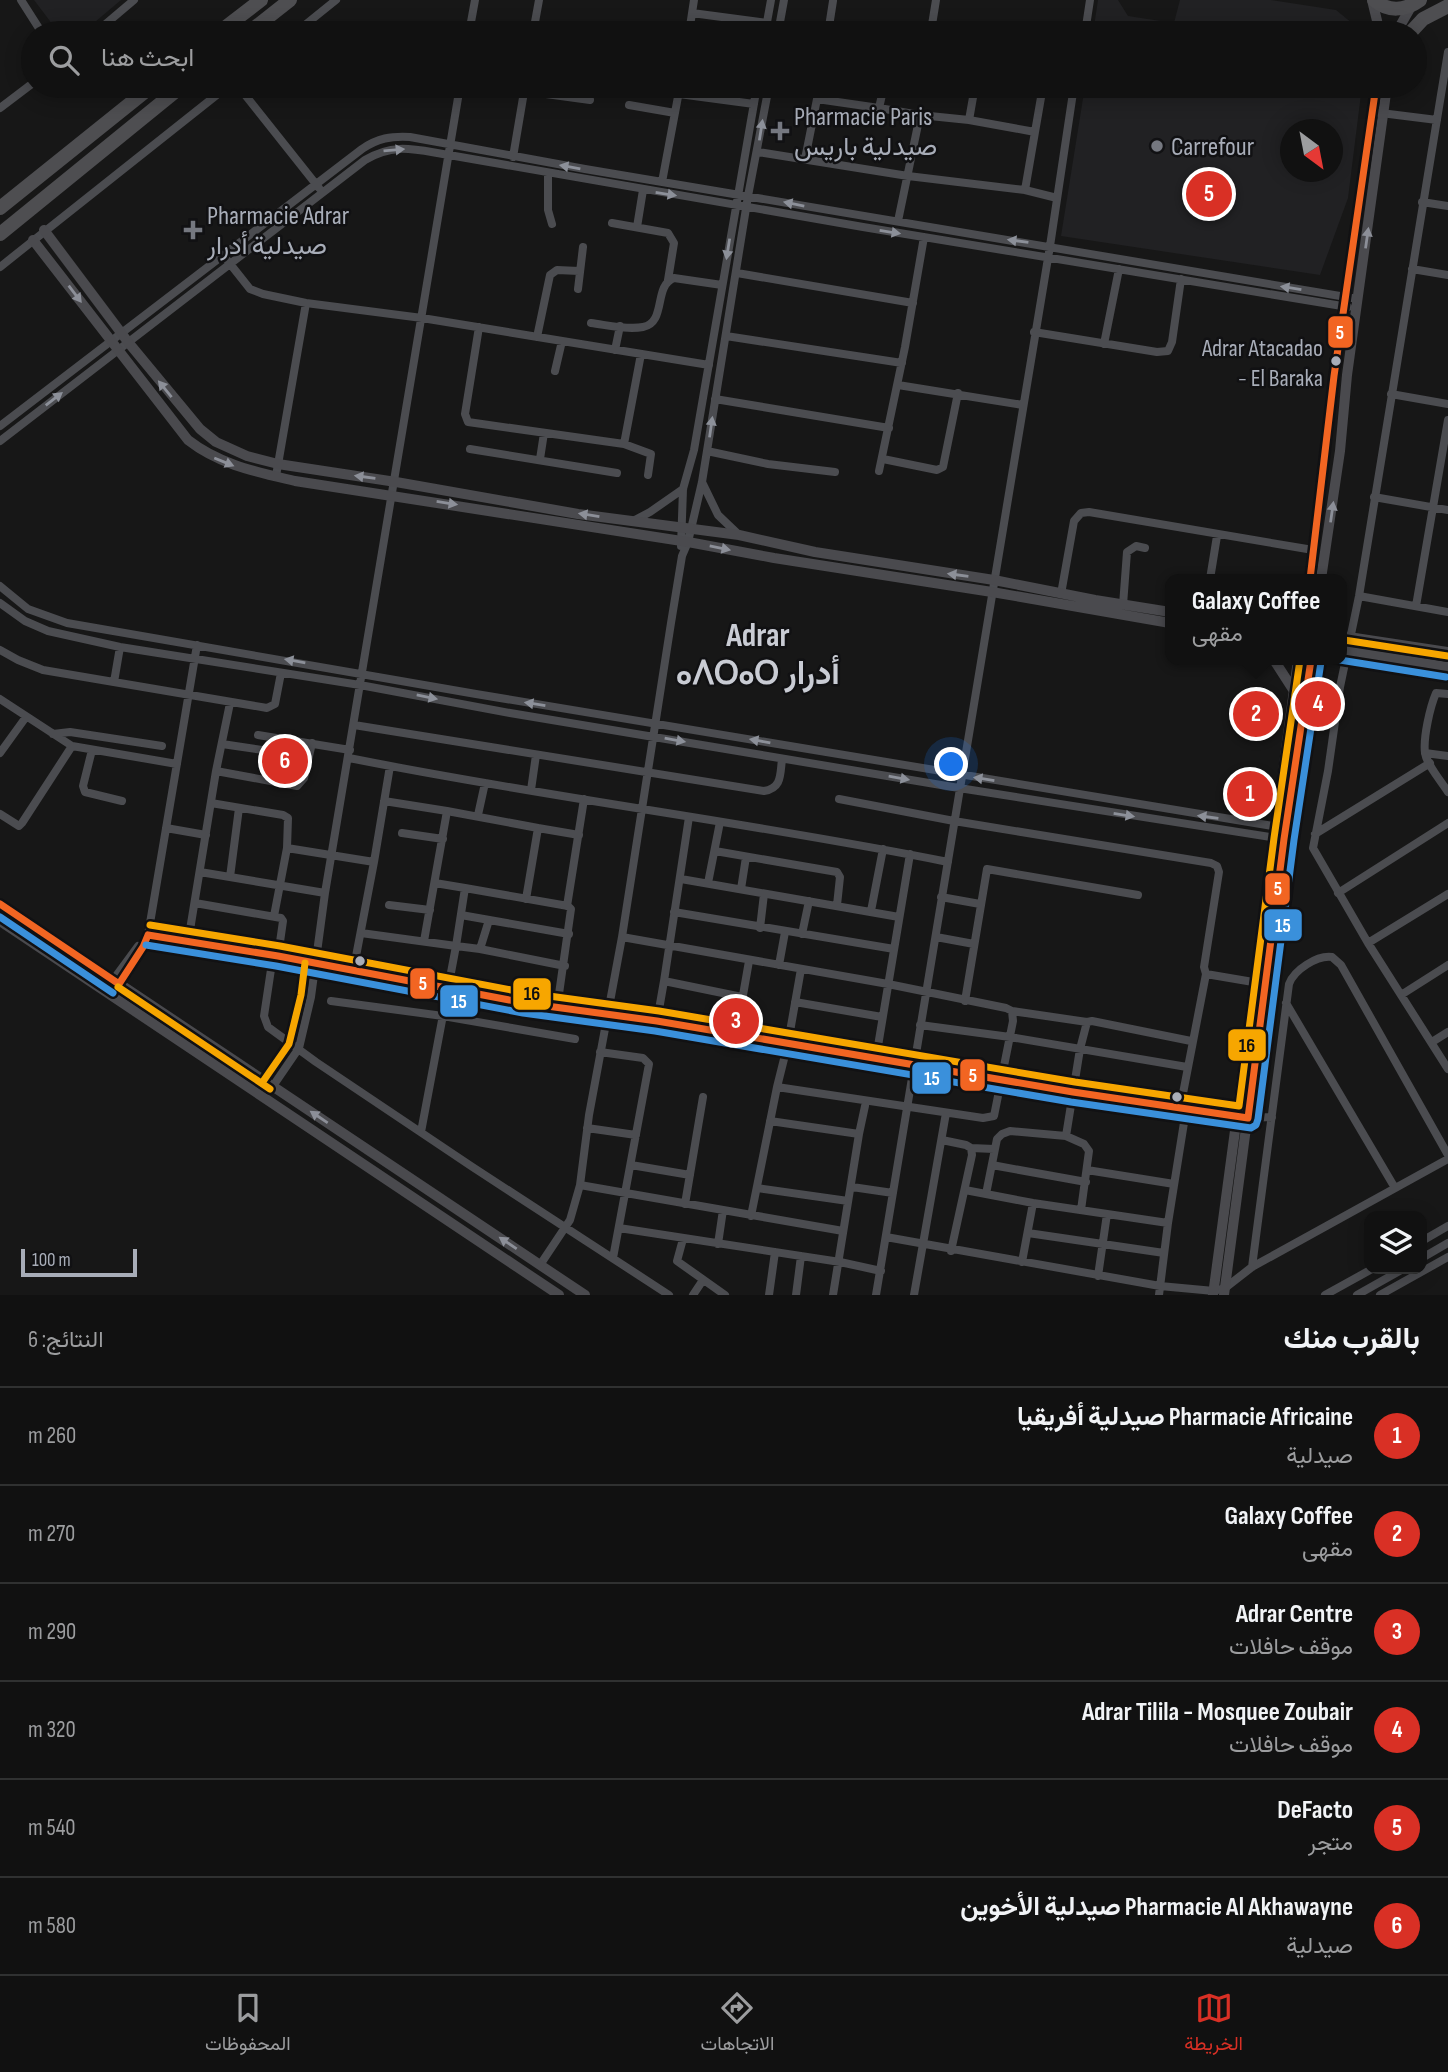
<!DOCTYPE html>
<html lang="ar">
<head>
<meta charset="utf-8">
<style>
	:root { --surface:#111; --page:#1a1a1a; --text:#f1f3f6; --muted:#9c9d9f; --line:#303131; --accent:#d93025 }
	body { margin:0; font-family:"Sofia Sans Condensed",Vazirmatn,"Noto Sans Tifinagh",sans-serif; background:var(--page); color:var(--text); direction:rtl }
	.controls { position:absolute; right:21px; bottom:21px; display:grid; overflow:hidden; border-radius:14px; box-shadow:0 4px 18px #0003 }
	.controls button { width:63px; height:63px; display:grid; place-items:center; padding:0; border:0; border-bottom:2px solid var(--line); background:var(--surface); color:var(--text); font:35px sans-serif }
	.compass { position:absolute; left:1280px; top:119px; width:63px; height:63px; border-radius:50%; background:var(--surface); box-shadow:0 4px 18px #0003; rotate:148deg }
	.scale { position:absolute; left:21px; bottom:18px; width:116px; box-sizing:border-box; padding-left:7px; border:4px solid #a8adb8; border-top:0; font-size:19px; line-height:24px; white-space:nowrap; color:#a8adb8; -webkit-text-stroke:5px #111113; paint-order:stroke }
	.you { position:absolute; left:952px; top:765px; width:24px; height:24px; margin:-18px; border:5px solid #fff; border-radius:50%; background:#1a73e8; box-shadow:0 0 0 10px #1a73e833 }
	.badge { display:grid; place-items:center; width:46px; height:46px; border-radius:50%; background:var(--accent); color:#fff; font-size:23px; font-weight:700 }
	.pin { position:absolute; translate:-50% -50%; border:4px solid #fff; box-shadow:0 2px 7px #0006 }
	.popup { position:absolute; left:1165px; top:574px; width:182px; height:91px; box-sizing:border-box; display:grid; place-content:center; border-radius:14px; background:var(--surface); filter:drop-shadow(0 2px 5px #0005); font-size:23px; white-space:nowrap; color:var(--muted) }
	.popup b { font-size:26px; color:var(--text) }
	.popup::after { content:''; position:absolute; left:50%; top:100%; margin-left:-14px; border:14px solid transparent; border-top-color:var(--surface) }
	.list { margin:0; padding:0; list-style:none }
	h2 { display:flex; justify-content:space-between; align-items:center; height:91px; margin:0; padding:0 28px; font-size:30px }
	h2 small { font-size:23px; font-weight:400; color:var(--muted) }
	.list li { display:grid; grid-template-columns:46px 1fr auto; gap:21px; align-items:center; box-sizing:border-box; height:98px; padding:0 28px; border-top:2px solid var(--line) }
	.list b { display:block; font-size:26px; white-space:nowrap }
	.list p { margin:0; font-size:23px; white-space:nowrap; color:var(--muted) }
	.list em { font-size:23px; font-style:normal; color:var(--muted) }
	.icon { flex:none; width:38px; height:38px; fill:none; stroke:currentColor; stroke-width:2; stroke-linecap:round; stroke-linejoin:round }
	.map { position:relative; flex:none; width:1448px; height:1295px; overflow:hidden; direction:ltr }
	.search { position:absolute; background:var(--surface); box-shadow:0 4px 18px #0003; left:21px; right:21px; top:21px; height:77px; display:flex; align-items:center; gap:18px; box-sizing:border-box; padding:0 24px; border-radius:38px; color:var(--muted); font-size:26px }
	.sheet { height:679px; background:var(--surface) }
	nav { display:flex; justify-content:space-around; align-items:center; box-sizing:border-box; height:98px; border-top:2px solid var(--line); background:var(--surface); font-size:19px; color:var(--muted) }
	nav a { display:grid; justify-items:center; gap:4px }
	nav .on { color:var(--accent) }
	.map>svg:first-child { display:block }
	.built { fill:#212123; fill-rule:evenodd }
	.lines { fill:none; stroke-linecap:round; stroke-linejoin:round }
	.street { stroke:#4b4c50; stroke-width:8 }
	.secondary { stroke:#4a4a4e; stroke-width:10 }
	.highway { stroke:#4e4e51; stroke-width:14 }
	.bus-1-casing { stroke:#111113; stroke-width:12 }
	.bus-2-casing { stroke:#111113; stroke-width:12 }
	.bus-3-casing { stroke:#111113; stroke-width:12 }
	.bus-1 { stroke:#f26522; stroke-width:7 }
	.bus-2 { stroke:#3a90db; stroke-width:7 }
	.bus-3 { stroke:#f7a600; stroke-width:7 }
	.oneway { fill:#8c9099 }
	.oneway2 { fill:#8c8f98 }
	.poi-dot { fill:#757880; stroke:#111113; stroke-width:2.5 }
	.bus-dot { fill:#a8adb8; stroke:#111113; stroke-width:2.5 }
	.labels { text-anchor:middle; stroke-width:5; stroke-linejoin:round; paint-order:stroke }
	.bus-label { font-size:24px; fill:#a8adb8; stroke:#111113; text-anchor:end }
	.poi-label { font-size:26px; fill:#a8adb8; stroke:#111113; text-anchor:start }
	.district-label { font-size:33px; font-weight:bold; fill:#c9ccd4; stroke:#111113 }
	.line-badge { stroke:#111113; stroke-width:2.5 }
	.badge-label { font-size:19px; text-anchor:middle; font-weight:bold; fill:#fff }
	.pale-badge-label { font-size:19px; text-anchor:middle; font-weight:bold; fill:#111 }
</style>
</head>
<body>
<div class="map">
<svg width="1448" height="1295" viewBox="0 0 1448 1295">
	<rect width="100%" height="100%" fill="#171717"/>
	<path class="built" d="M34 0H121L82 33H59Z
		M1098 0H1118L1128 16 1174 23 1180 0H1271L1336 10 1358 28 1359 33H1093Z
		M1085 86H1362L1348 198 1320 275 1061 236ZM1290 130H1332V172H1290Z"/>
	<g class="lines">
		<path class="street" d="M21 0 42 33
			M692 13 767 23
			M931 31 942 33
			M95 33 134 0
			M295 33 336 0
			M469 33 475 0
			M533 33 539 0
			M689 33 694 0
			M765 33 771 0
			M778 33 784 0
			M828 33 833 1
			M897 33 906 28 931 31 936 0
			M1085 33 1090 0
			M1448 52 1359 596 1340 687 1328 771 1313 848 1368 943 1448 1069
			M238 86 319 188
			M884 86 879 108 920 115 898 221
			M524 91 590 100
			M679 94 754 104
			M817 99 819 86
			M629 105 675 113
			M0 108 33 83
			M1373 112 1437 120
			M920 115 969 120 975 86
			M969 120 1035 132 1025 190
			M1035 132 1043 86
			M758 152 908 176 1025 190 1057 198
			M513 157 525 86
			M805 159 817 99 879 108
			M548 174V210L552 224
			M662 182 680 86
			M1422 202 1448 206
			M612 223 668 233 674 243 668 280
			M637 227 643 190
			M227 260 250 289 263 294 306 303 422 318 709 365
			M0 267 228 86
			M1412 269 1448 275
			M737 273 913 303
			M578 289 583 247
			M591 323C607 325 627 330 643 327 667 322 653 286 674 278L722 285
			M479 327 465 414 468 422 624 444 651 454 648 475
			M1034 332 1157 352 1168 351 1172 342 1181 279
			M726 336 902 363
			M537 337 550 275 557 270 579 271
			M1104 344 1119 269
			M615 350 620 326
			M555 371 562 341
			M898 385 1023 405
			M1391 394 1448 404
			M715 399 889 428
			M0 426 362 149C378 138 391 136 410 137L585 169 1358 299
			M0 441 365 160C395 142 416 150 449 155L863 227 1348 307
			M624 444 641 354
			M470 449 617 473
			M707 451 768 464 835 472
			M540 459 544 433
			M883 459 937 470 943 467 958 393
			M879 471 905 347 924 237
			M276 476 306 303
			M702 482 718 515 739 535
			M1374 497 1448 510
			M633 521 650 512 683 489
			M681 546 683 489 694 450 757 86
			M1210 579 1217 536
			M0 586 28 609 67 623 476 694 1279 827
			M1061 594 1074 521 1081 513 1089 512 1313 550
			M1359 596 1448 612
			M0 603 25 621 48 631 120 647 360 685 510 713 959 788 1277 838
			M1123 605 1127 552 1136 546 1145 548
			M1416 606 1448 420
			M0 650 18 660 43 670 267 708 275 704 281 673
			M114 682 120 647
			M1448 694 1436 693C1430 707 1423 738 1425 753 1427 765 1441 781 1448 792
			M0 699 72 746 177 764
			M354 725 764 791C782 788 780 775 782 759
			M53 734 70 732 162 746
			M258 735 350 750
			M222 744 309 757
			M92 750 83 786 85 792 122 801
			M0 753 26 717
			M1425 753 1448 756
			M349 758C548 798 749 822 948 862
			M216 771 297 786 304 778 312 743
			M531 790 536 755
			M839 799 954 821 1211 863 1217 866 1219 872 1204 967 1206 974
			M384 801 447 811 424 941
			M211 803 283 815 288 818 287 848 274 916
			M447 811 538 828 526 899
			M0 814 19 826 22 823 72 746
			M478 815 485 783
			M166 828 206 835
			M538 828 579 835
			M402 833 443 839
			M1315 834 1430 763
			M287 848 374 862 353 972
			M715 851 837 872 840 877 837 905
			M374 862 390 766
			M200 872 325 893
			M230 877 239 808
			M681 879 899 917
			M435 883 465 888
			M708 883 720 822
			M741 889 746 857
			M1338 893 1448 823
			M941 897 980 904
			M195 903 281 918 283 921 278 956
			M389 905 430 910
			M567 906 584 799
			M871 911 883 849
			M674 912 894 949
			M461 915 569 934
			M489 920 480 949 456 946 465 888 568 906 571 909 557 1008
			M760 928 764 894
			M361 933 456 946 421 1132
			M802 934 809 901
			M148 935 278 956 525 1003 657 1021 1180 1109 1248 1118 1272 1117
			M622 937 888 984 1006 1008 1012 1011 1013 1021 994 1116 983 1118 777 1087 788 1043 801 969
			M936 937 974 944
			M188 942 216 771 230 703
			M1368 943 1448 894
			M480 949 565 966
			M273 956 264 1016 268 1027 316 1062 471 1166 669 1295
			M779 965 785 932
			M113 980 138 946
			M664 981 689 817
			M119 984 143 947 148 935 197 645
			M1401 995 1448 965
			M331 1001 443 1016 575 1039
			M965 1001 987 869 1138 895
			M795 1002 882 1017
			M1286 1003 1395 1188
			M1012 1011 1087 1022
			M657 1021 664 981 742 997
			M920 1025 1010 1037 1187 1067
			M736 1035 749 961
			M1432 1042 1448 1032
			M600 1052 643 1058 649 1064 613 1258
			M876 1058 910 854
			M273 1086 299 1048 311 997 325 893 460 86
			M1180 1109 1206 974 1259 983
			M770 1121 859 1134 833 1295
			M587 1128 636 1135
			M859 1134 865 1106
			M1066 1136 1084 1144 1089 1151 1081 1210
			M942 1140 966 1145 971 1148 972 1155 951 1251
			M971 1148 994 1149
			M631 1165 690 1175
			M992 1165 1086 1182
			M1087 1170 1174 1184
			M580 1185 843 1231
			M852 1187 893 1193
			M757 1188 848 1201
			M965 1190 1033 1203 1168 1223 1159 1295
			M986 1194 997 1139 1002 1134 1010 1131 1066 1136 1080 1049 1087 1022 1092 1021 1191 1041
			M685 1204 703 1097
			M751 1216 777 1087
			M1168 1223 1186 1110
			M619 1228 840 1262 881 1271
			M1028 1233 1164 1253
			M886 1237 1160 1286 1214 1291 1225 1288 1252 1267 1448 1159
			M683 1239 677 1261 725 1295
			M1422 1241 1448 1226
			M718 1244 723 1210
			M1422 1258 1448 1243
			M1022 1262 1033 1203
			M540 1265 570 1220 580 1185 589 1115 622 937 671 623 682 556 688 542 702 482 748 196 769 86
			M1252 1267 1289 984C1294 970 1317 955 1332 957L1341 965 1448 1155
			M1098 1276 1107 1214
			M693 1295 703 1280
			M769 1295 775 1252
			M796 1295 801 1256
			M876 1295 1050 246 1074 86
			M914 1295 946 1113
			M1325 1295 1372 1269
			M1357 1295 1403 1269
			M1380 1295 1448 1257"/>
		<path class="secondary" d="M1372 0 1380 33
			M1396 33 1412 5
			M44 230 128 342 200 429 216 442 247 456 278 464 396 482 578 514 739 535 815 552 994 580 1095 600 1170 612
			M33 240 188 440C220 465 257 472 295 481L688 542 774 558 992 592 1170 623
			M1310 579 1334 376 1376 86
			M1321 579 1340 451 1347 375 1387 86
			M1342 636 1448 652
			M1342 650 1448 667
			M1274 660 1294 691
			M0 904 585 1295
			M0 921 559 1295
			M1213 1295 1298 660
			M1224 1295 1284 839 1311 660"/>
		<path class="highway" d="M1374 0C1388 12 1405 11 1420 0
			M218 33 261 0
			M248 33 290 0
			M1410 33 1423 19 1448 6
			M0 208 152 86
			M0 234 182 86"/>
		<defs>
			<path id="bus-1" d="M1310 579 1334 376 1376 86
				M0 904 119 984
				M148 935 278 956 525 1003 657 1021 1073 1092 1248 1118
				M119 984 143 947 148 935
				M1248 1118 1284 839 1311 660"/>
			<path id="bus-2" d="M1340 660 1446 677
				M0 917 113 993
				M146 945 276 966 523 1013 655 1031 1071 1102 1251 1128 1256 1125 1258 1119 1294 840 1321 662"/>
			<path id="bus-3" d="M1344 640 1448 656
				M150 925 280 946 527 993 659 1011 1075 1082 1239 1106 1274 838 1300 660
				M118 987 270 1089
				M264 1080 289 1044 301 995 305 963"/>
		</defs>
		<use href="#bus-1" class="bus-1-casing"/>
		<use href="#bus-2" class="bus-2-casing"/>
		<use href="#bus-3" class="bus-3-casing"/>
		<use href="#bus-1" class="bus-1"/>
		<use href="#bus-2" class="bus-2"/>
		<use href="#bus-3" class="bus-3"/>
	</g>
	<defs><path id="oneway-solid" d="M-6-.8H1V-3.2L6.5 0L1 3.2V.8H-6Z" transform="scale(1.75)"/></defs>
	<g class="oneway">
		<use href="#oneway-solid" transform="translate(761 130) rotate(-81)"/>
		<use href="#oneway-solid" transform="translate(394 150) rotate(-5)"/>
		<use href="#oneway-solid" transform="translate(570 167) rotate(-170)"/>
		<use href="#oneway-solid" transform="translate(666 194) rotate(9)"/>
		<use href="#oneway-solid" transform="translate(794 204) rotate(-169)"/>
		<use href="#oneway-solid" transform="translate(890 232) rotate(9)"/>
		<use href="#oneway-solid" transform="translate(1018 241) rotate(-172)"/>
		<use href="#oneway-solid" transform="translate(728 249) rotate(99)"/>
		<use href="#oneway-solid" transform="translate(1291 288) rotate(-171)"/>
		<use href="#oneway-solid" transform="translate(54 399) rotate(-38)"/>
		<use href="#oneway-solid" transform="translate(711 427) rotate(-82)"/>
		<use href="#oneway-solid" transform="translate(295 661) rotate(-170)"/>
		<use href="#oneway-solid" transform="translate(427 697) rotate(11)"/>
		<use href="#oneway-solid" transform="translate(535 704) rotate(-171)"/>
		<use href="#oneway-solid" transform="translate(675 740) rotate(10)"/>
		<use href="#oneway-solid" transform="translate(760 741) rotate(-170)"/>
		<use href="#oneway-solid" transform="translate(899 778) rotate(10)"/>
		<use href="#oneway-solid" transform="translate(984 779) rotate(-171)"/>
		<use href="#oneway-solid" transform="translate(1124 815) rotate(9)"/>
		<use href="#oneway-solid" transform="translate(1208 817) rotate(-172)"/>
	</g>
	<g class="oneway2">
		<use href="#oneway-solid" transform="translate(1367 238) rotate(-82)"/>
		<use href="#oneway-solid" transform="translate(75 294) rotate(53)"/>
		<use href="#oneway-solid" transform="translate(165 389) rotate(-129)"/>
		<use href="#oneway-solid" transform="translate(224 462) rotate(22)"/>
		<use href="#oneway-solid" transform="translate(365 477) rotate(-172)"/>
		<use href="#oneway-solid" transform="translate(447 503) rotate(9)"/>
		<use href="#oneway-solid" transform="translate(1332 512) rotate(-82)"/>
		<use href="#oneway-solid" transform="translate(589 515) rotate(-171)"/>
		<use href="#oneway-solid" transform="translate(720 548) rotate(11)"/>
		<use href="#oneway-solid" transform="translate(958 575) rotate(-172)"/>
		<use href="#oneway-solid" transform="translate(319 1117) rotate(-146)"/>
		<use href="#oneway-solid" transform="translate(508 1243) rotate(-146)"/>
	</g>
	<g class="poi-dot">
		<path d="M776.5 120.5h7v7h7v7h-7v7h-7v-7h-7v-7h7z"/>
		<circle cx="1157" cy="146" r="7"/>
		<path d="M189.5 219.5h7v7h7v7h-7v7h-7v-7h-7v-7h7z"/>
	</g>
	<g class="bus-dot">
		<circle cx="1336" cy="361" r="6"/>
		<circle cx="360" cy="961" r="6"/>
		<circle cx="1177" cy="1097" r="6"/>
	</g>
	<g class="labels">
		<g class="bus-label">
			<text x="1323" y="356">Adrar Atacadao<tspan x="1323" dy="30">- El Baraka</tspan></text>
		</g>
		<g class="poi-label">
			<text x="794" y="125">Pharmacie Paris<tspan x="794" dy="30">صيدلية باريس</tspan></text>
			<text x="1171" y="155">Carrefour</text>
			<text x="207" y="224">Pharmacie Adrar<tspan x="207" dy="30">صيدلية أدرار</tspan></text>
		</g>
		<g class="district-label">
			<text x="758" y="646">Adrar<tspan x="758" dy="38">ⴰⴷⵔⴰⵔ أدرار</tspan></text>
		</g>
	</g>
	<g class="line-badge">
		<rect x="1327" y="315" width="27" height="34" rx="7" fill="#f26522"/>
		<rect x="1264" y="872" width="27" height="34" rx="7" fill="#f26522"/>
		<rect x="1263" y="908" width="40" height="34" rx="7" fill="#3a90db"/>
		<rect x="409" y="967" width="27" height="33" rx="7" fill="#f26522"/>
		<rect x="512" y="977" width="40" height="34" rx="7" fill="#f7a600"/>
		<rect x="439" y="984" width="40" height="34" rx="7" fill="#3a90db"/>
		<rect x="1227" y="1028" width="40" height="34" rx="7" fill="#f7a600"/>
		<rect x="959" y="1058" width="27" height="34" rx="7" fill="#f26522"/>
		<rect x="911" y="1061" width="41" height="34" rx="7" fill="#3a90db"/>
	</g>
	<g class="badge-label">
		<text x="1340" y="339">5</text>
		<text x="1278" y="895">5</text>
		<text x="1283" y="932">15</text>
		<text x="423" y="990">5</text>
		<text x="459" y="1008">15</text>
		<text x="973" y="1082">5</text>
		<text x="932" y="1085">15</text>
	</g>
	<g class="pale-badge-label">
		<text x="532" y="1000">16</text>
		<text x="1247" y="1052">16</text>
	</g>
</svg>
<div class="controls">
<button><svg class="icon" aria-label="layers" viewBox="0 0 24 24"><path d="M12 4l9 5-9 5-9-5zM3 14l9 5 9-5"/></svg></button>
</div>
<svg class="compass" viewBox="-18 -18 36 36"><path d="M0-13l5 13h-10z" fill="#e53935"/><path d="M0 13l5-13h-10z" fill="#9c9d9f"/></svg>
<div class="scale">100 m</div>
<div class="you"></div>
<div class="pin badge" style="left:1250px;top:794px">1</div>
<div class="pin badge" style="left:1256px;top:714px">2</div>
<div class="popup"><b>Galaxy Coffee</b>مقهى</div>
<div class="pin badge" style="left:736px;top:1021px">3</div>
<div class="pin badge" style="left:1318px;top:704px">4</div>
<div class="pin badge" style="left:1209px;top:194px">5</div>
<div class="pin badge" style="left:285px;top:761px">6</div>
<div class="search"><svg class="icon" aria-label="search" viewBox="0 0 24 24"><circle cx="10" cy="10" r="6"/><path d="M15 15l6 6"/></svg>ابحث هنا</div>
</div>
<section class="sheet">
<h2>بالقرب منك<small>النتائج: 6</small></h2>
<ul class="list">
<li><span class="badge">1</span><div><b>Pharmacie Africaine صيدلية أفريقيا</b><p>صيدلية</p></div><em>260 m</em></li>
<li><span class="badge">2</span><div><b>Galaxy Coffee</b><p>مقهى</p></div><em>270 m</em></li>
<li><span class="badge">3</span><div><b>Adrar Centre</b><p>موقف حافلات</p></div><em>290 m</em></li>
<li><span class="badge">4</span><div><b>Adrar Tilila - Mosquee Zoubair</b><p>موقف حافلات</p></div><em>320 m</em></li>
<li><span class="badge">5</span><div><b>DeFacto</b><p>متجر</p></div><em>540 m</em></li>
<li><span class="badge">6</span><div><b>Pharmacie Al Akhawayne صيدلية الأخوين</b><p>صيدلية</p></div><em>580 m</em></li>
</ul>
</section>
<nav>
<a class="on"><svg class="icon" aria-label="map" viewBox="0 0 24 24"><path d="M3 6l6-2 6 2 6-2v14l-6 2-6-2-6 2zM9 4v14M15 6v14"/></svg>الخريطة</a>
<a><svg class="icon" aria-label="directions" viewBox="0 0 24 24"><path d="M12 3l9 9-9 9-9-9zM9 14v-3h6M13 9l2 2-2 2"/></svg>الاتجاهات</a>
<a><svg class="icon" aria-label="saved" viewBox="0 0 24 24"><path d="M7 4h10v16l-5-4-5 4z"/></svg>المحفوظات</a>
</nav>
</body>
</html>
